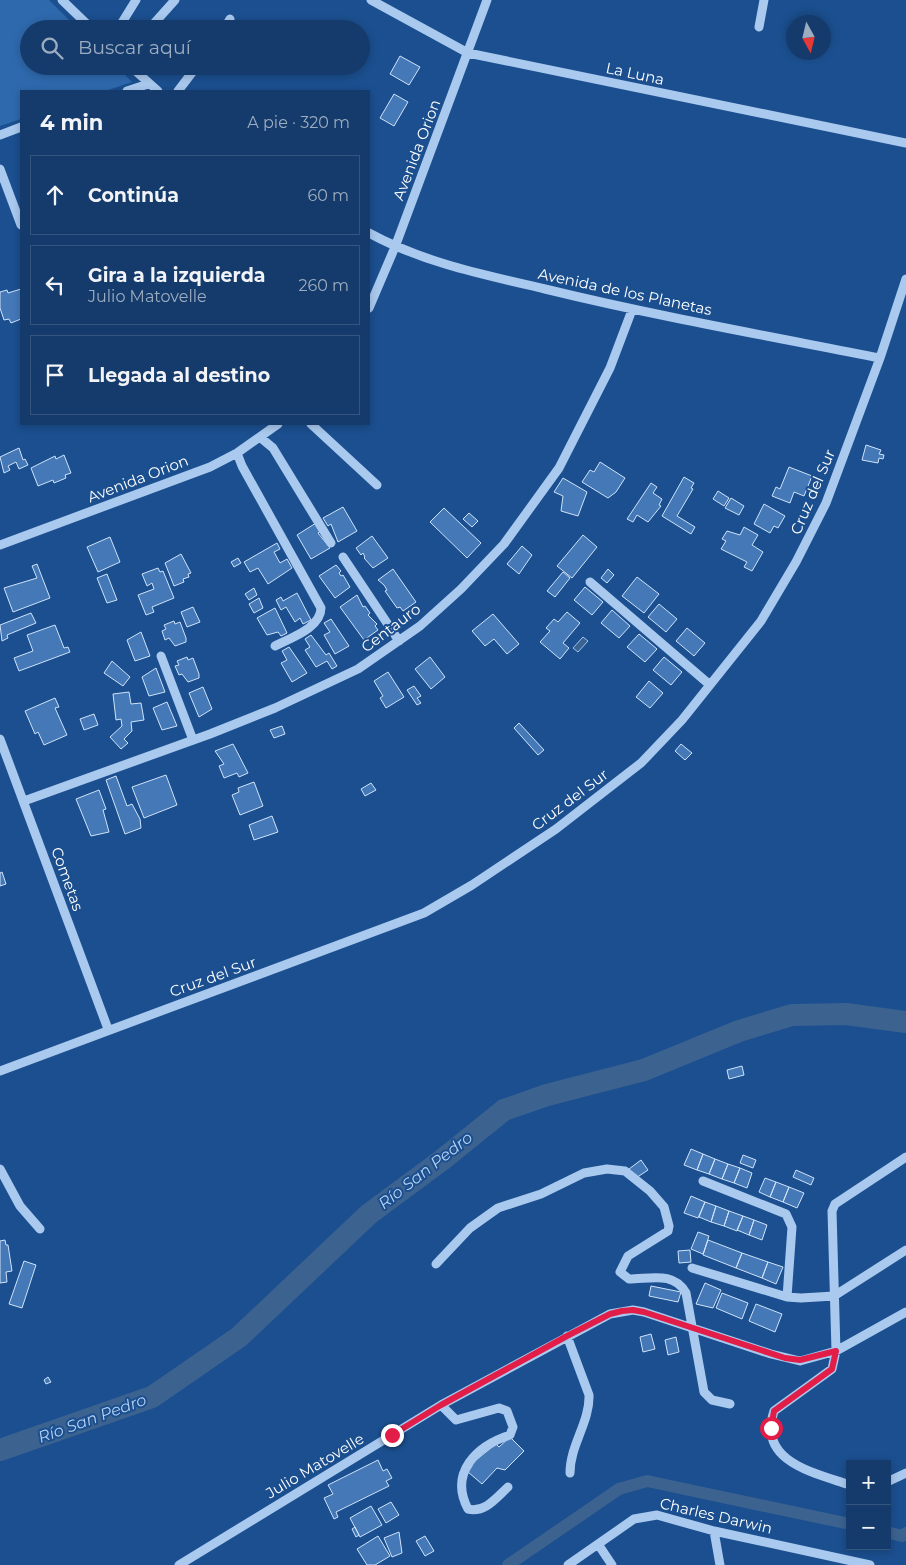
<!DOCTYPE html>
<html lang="es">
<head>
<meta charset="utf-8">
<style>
	:root { --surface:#143b6b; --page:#1d4271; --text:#f1f3f6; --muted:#9dadc1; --line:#33557e }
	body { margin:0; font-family:Montserrat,sans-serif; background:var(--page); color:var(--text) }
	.controls { position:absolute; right:15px; bottom:15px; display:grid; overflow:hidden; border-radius:0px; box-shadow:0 2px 8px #0003 }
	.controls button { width:45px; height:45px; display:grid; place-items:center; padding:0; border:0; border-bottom:1px solid var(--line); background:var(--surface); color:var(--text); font:25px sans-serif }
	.compass { position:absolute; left:786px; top:15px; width:45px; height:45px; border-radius:50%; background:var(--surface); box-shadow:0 2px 8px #0003; rotate:172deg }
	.stop { position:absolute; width:15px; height:15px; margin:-11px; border:4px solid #e11d48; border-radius:50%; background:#fff }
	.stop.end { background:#e11d48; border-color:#fff; box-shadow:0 1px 5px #0008 }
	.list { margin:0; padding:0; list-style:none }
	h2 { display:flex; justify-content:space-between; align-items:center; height:65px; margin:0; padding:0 20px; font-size:21px }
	h2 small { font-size:16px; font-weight:400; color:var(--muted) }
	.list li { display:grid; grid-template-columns:32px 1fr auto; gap:15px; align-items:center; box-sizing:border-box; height:80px; margin:0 10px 10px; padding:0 10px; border:1px solid var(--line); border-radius:0px }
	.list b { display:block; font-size:19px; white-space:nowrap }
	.list p { margin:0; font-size:16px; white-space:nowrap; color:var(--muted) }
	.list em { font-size:16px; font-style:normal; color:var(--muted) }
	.icon { flex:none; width:28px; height:28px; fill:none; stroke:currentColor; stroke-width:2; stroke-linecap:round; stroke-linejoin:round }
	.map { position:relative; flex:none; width:906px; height:1565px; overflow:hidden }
	.search { position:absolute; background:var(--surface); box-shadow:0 2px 8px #0003; left:20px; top:20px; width:350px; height:55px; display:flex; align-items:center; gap:12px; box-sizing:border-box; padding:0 18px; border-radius:28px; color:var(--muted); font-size:19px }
	.panel { position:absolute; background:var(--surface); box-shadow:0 2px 8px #0003; left:20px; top:90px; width:350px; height:335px; border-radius:0px }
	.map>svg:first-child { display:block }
	.green { fill:#2e69ad }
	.water { fill:#3c6290; stroke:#9cc4f0 }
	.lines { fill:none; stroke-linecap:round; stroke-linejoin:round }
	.canal { stroke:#3c6290; stroke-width:12 }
	.river { stroke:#3c6290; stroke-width:22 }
	.building { fill:#4478b7; stroke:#cfe3fa }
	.minor { stroke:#a9c9ee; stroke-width:9 }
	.route { stroke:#e11d48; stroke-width:6 }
	.labels { text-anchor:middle; stroke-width:4; stroke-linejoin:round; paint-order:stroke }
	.street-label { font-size:15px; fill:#fff; stroke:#1b4f8f }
	.water-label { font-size:16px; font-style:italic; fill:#b5d3f5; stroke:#1b4f8f }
</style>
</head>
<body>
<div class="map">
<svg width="906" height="1565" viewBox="0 0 906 1565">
	<rect width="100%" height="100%" fill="#1b4f8f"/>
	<path class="green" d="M0 0H49L78 29H29V66H116L132 82 105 91H21V119L0 126Z"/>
	<path class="water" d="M583 637 588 641 578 652 573 648Z"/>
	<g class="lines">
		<path class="canal" d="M887 1532 902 1536 906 1533
			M508 1565 619 1489 647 1481 850 1524"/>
		<path class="river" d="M0 1450 152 1397 239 1337 369 1214 442 1160 504 1110 547 1095 644 1070 739 1031 792 1015 846 1014 906 1022"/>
	</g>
	<path class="building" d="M400 56 420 67 409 85 390 74Z
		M394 94 408 102 394 126 380 118Z
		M21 289V319L11 323 9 319 4 320 0 308V292L7 290 8 293Z
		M866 445 881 450 879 454 884 455 883 459 879 458 878 463 862 460Z
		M19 448 23 460 25 459 28 465 19 469 16 462 8 466 10 470 4 473 0 457Z
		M64 455 71 473 65 475 66 478 54 483 53 480 38 486 31 468 55 456 56 459Z
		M600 462 625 478 616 492 608 498 582 482 590 470 594 472Z
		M789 467 812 476 804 496 794 492 790 503 772 496 776 487 780 489Z
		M684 477 694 483 691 488 693 489 677 516 695 527 691 534 662 516Z
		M563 478 587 492 578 516 561 511 563 496 554 492Z
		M651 483 657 487 653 493 662 499 659 505 661 506 648 522 637 515 633 522 627 519Z
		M718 491 729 498 724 506 713 499Z
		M731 498 744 506 739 515 725 508Z
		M764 504 785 516 778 528 774 526 770 533 754 524Z
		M343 507 357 531 338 542 331 524 328 526 323 518Z
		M444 508 481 543 467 558 430 522Z
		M469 513 478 521 472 527 463 519Z
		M316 523 321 531 318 533 330 548 311 559 297 535Z
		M744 527 758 535 752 545 763 552 752 571 744 567 747 562 721 549 726 541 722 539 727 531 740 535Z
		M583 535 597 547 572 578 557 566Z
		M372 536 388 558 373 568 364 558 365 557 363 553 361 555 356 548Z
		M110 537 120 562 98 572 87 547Z
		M277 543 280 549 274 552 280 563 287 559 292 568 268 584 258 568 250 572 244 562Z
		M522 546 532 555 519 574 507 564Z
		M181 554 191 573 188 574 189 577 183 579 184 582 174 586 165 563Z
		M238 558 241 563 234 567 231 562Z
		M37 564 50 598 13 612 4 588 37 578 32 566Z
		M336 565 341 571 339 573 341 576 343 575 350 587 335 598 319 576Z
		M158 568 160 572 163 571 174 598 152 607 154 612 146 615 138 595 154 589 152 583 147 586 142 574Z
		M393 569 416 602 403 611 400 607 397 608 385 591 387 590 384 585 378 580Z
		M608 569 614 575 607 583 601 578Z
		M563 572 570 578 555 597 547 591Z
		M107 574 117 600 107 603 97 578Z
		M637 577 659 594 644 613 622 596Z
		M585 587 603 602 592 615 574 600Z
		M254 588 257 595 249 600 245 594Z
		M297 593 311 620 303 624 300 618 295 622 286 607 281 610 276 600 281 597 283 601Z
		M357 595 363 607 365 606 370 613 368 615 377 624 375 626 378 630 364 640 340 607Z
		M259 598 263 608 254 613 249 604Z
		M659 604 677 619 666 632 648 617Z
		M193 607 200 622 187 627 181 612Z
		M275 608 287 633 281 636 278 632 267 635 257 618Z
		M612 610 630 626 619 638 601 623Z
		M567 612 580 623 563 643 569 648 560 659 540 642 550 631 546 628 554 619 558 622Z
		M31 613 36 623 7 635 8 638 2 641 0 625Z
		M493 614 519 644 507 654 494 639 485 646 472 631Z
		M331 619 349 646 335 654 324 635 330 632 324 623Z
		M174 621 175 624 180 622 186 638V642L175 646 169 638 165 640 162 631 166 629 164 625Z
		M55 625 64 648 68 647 70 652 19 671 14 658 33 651 27 635Z
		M687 628 705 643 694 656 676 641Z
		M141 632 150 656 135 661 127 640Z
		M639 634 657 649 645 662 627 647Z
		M311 635 326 655 329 653 337 666 332 669 327 661 316 667 305 650 310 647 305 639Z
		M289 647 307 673 292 682 281 663 287 660 282 651Z
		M187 657 188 660 193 658 199 674V678L188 682 182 674 179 675 175 666 179 665 177 661Z
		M430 657 445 677 431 689 415 669Z
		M664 657 682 672 671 685 653 670Z
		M112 661 130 677 123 686 104 673Z
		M156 668 165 692 149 696 142 677Z
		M388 672 404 697 386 708 380 698 383 696 374 681Z
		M649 681 663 693 650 708 636 697Z
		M414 686 421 696 417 698 421 703 417 705 407 690Z
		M203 687 212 709 199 717 189 693Z
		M129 692 131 704 141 703 144 720 131 722 132 731 124 739 128 743 121 749 110 737 122 726 121 719 116 720 113 694Z
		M55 698 59 707 55 708 67 735 44 745 38 732 35 734 25 711Z
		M167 702 177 726 162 730 153 708Z
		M94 714 98 725 84 730 80 719Z
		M519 723 544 750 538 755 514 728Z
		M282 726 285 734 274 738 270 730Z
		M233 744 248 773 239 777 237 773 224 778 219 766 224 764 215 751Z
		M681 744 692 753 685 760 675 751Z
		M166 775 177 805 144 818 132 787Z
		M116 776 127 806 132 804 140 819 141 828 125 834 106 780Z
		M254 782 263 806 240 815 232 795 239 792 238 788Z
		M371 783 376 790 365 796 361 789Z
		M99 790 106 809 103 810 109 832 91 836 76 799Z
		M272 816 278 832 254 840 249 825Z
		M2 872 6 884 0 886V873Z
		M742 1066 744 1075 729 1079 727 1070Z
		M691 1149 703 1154 697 1170 684 1165Z
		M703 1154 715 1159 709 1174 697 1170Z
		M743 1155 756 1160 753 1168 740 1163Z
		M715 1159 728 1164 722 1179 709 1174Z
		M641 1160 648 1170 636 1178 629 1169Z
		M728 1164 740 1168 734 1183 722 1179Z
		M740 1168 752 1173 747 1188 734 1183Z
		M796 1170 814 1178 811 1185 793 1177Z
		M765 1178 776 1182 770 1197 759 1192Z
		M776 1182 789 1187 783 1202 770 1197Z
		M789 1187 804 1193 797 1208 783 1202Z
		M691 1196 705 1202 698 1218 684 1213Z
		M705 1202 716 1206 711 1222 699 1217Z
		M716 1206 729 1211 724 1226 711 1222Z
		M729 1211 743 1216 737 1231 724 1226Z
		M743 1216 754 1220 749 1235 737 1230Z
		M754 1220 767 1225 762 1240 749 1235Z
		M698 1232 709 1236 703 1254 691 1249Z
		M5 1240 6 1245H8L12 1271 6 1272 7 1282 0 1283V1241Z
		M708 1240 742 1253 736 1268 703 1255Z
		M690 1250 691 1262 679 1263 678 1251Z
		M742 1253 768 1262 762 1278 736 1268Z
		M24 1261 36 1265 22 1308 9 1304Z
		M768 1262 783 1267 776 1284 762 1278Z
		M705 1283 721 1290 713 1308 696 1304Z
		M651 1286 681 1292 678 1302 649 1296Z
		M722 1293 748 1303 742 1319 716 1308Z
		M756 1304 782 1314 775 1332 749 1321Z
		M651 1334 655 1349 643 1352 640 1337Z
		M676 1337 679 1352 668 1355 665 1340Z
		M48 1377 51 1382 46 1384 44 1380Z
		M510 1437 524 1451 505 1470 497 1468 482 1484 468 1472 472 1466 471 1464 496 1444 499 1447Z
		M378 1460 383 1471 387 1469 392 1478 386 1481 389 1486 336 1512 338 1517 334 1519 324 1498 333 1494 328 1485Z
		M391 1502 399 1515 386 1523 378 1509Z
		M371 1506 382 1525 360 1537 350 1518Z
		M355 1527 359 1535 356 1537 352 1529Z
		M399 1532 402 1553 392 1557 384 1538Z
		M378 1536 390 1556 375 1565H367L357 1549Z
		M425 1536 434 1551 425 1556 416 1541Z"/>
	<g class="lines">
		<path class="minor" d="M62 0 92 29
			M371 0 468 53 906 143
			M759 27 764 0
			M118 29 136 0
			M149 29 175 0
			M224 29 230 19
			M130 66 158 91
			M127 91 148 84
			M178 91 197 66
			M0 135 21 127
			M0 169 21 225
			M369 233C424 263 485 275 545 289 656 316 768 336 880 358
			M369 308 395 247 487 0
			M311 424 377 485
			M261 438 273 448 331 543
			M237 453 242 466 321 608C321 628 290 638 275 646
			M0 545 210 467 237 453 278 424
			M343 557 399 641
			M590 582 710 685
			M161 656 193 740
			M0 739 108 1029
			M24 801 210 734 275 708 358 669 420 626 461 589 504 544 559 468 610 368 632 310
			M0 1071 424 913 472 885 556 829 641 763 682 720 761 621 796 562 826 503 880 358 906 279
			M0 1169 20 1206 40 1229
			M703 1181 786 1214 792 1227 787 1297
			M436 1264 470 1228 498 1208 541 1194 584 1173 607 1169 625 1171 650 1191 664 1207 669 1226 668 1231 628 1256 620 1272 629 1279C650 1279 674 1271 686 1293L704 1392 712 1400 730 1404
			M692 1268 787 1297 801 1298 834 1296 906 1250
			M567 1336 589 1395C590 1422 570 1445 570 1473
			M441 1405 456 1420 499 1408 507 1411 513 1427 510 1435C476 1446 449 1473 468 1509 485 1513 496 1498 508 1487
			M887 1482 906 1473
			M850 1485C815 1473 757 1462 774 1411L832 1369 836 1351 832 1211 835 1204 906 1157
			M714 1531 720 1565
			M598 1544 612 1565
			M179 1565 441 1405 610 1314 633 1310 644 1312 771 1354 800 1361 836 1351 906 1312
			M568 1565 634 1519 657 1515 714 1531 870 1565"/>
	</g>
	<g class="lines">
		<path class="route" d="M392 1435 441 1405 567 1336 610 1314 622 1311 633 1310 644 1312 785 1358 800 1360 836 1351 832 1369 774 1411 771 1428"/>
	</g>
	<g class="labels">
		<g class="street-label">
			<text transform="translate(635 74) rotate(12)" y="5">La Luna</text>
			<text transform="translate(417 150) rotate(-69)" y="5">Avenida Orion</text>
			<text transform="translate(625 292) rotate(12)" y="5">Avenida de los Planetas</text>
			<text transform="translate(138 479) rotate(-21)" y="5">Avenida Orion</text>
			<text transform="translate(813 492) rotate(-67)" y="5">Cruz del Sur</text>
			<text transform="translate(391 628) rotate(-37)" y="5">Centauro</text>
			<text transform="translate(570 800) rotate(-37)" y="5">Cruz del Sur</text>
			<text transform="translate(67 879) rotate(70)" y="5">Cometas</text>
			<text transform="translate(213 977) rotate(-20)" y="5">Cruz del Sur</text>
			<text transform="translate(315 1466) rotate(-31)" y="5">Julio Matovelle</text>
			<text transform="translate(716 1516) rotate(13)" y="5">Charles Darwin</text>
		</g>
		<g class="water-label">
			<text transform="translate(425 1170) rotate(-38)" y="6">Río San Pedro</text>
			<text transform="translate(92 1418) rotate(-20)" y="6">Río San Pedro</text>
		</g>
	</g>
</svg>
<div class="controls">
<button>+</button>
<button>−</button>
</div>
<svg class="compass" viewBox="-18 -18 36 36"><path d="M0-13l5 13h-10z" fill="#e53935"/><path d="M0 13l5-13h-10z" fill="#9dadc1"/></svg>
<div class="stop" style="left:771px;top:1428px"></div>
<div class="stop end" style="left:392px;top:1435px"></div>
<div class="search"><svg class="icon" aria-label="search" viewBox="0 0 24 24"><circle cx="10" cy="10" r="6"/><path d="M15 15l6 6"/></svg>Buscar aquí</div>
<section class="panel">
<h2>4 min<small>A pie · 320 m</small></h2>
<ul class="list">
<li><svg class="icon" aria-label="ahead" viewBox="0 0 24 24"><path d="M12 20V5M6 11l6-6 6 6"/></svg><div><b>Continúa</b></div><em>60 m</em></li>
<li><svg class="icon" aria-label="left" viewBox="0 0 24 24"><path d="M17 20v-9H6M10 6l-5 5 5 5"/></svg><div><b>Gira a la izquierda</b><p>Julio Matovelle</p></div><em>260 m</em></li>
<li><svg class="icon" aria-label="arrive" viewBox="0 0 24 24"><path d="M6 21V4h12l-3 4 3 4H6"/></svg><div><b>Llegada al destino</b></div></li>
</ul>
</section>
</div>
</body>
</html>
